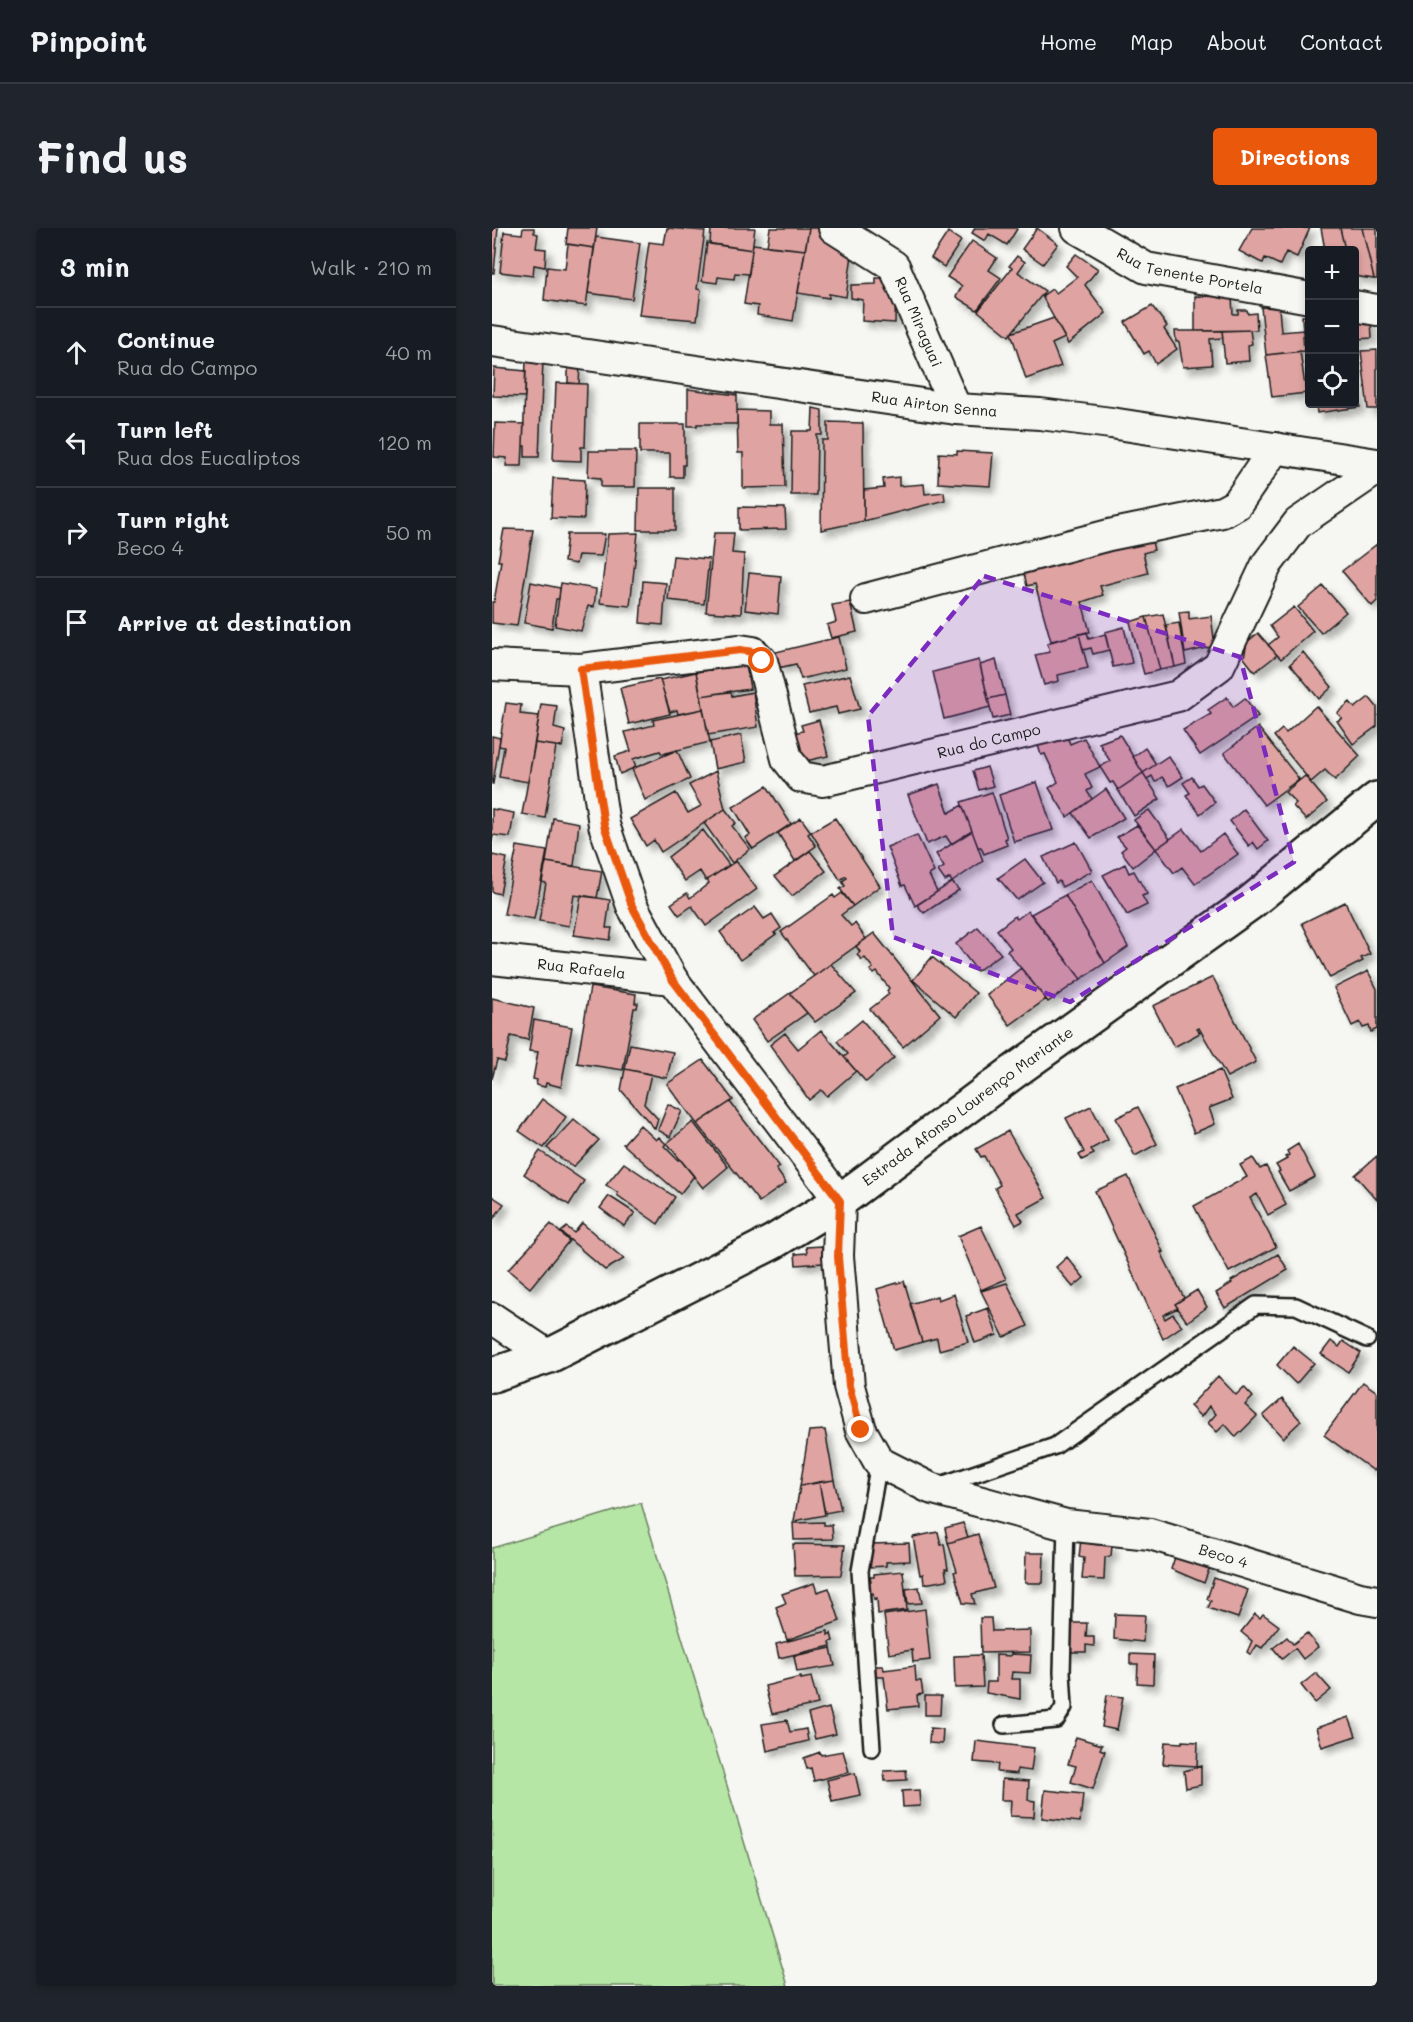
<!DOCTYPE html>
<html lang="en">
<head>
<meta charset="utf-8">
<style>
	:root { --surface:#171b24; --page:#20242c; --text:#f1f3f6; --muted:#9ea1a6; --line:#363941; --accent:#ea580c }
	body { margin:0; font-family:Mali,sans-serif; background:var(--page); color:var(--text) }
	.controls { position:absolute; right:18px; top:18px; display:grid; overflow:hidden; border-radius:6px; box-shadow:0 3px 9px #0003 }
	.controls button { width:54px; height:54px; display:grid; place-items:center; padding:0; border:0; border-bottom:2px solid var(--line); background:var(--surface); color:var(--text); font:30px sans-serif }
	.stop { position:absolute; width:18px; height:18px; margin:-14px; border:4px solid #ea580c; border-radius:50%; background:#fff }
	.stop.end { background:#ea580c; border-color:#fff; box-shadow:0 2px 6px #0008 }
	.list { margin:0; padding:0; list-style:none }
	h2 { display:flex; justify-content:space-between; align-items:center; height:78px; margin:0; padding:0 24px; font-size:26px }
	h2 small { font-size:20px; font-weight:400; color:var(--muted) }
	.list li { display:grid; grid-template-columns:39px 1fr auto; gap:18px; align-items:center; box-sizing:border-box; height:90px; padding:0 24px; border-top:2px solid var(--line) }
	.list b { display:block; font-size:22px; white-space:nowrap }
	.list p { margin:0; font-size:20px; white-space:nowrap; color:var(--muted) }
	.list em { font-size:20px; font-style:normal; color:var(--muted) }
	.icon { flex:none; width:33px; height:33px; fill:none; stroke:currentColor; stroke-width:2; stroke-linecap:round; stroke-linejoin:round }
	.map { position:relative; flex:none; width:885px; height:1758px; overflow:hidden; border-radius:6px }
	header { display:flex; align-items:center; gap:36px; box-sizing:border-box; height:84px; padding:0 30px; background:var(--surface); border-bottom:2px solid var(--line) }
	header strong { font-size:28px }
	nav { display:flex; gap:33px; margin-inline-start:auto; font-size:21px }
	.intro { display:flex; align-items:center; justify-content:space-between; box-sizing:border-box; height:144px; padding:0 36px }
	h1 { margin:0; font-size:42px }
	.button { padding:15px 27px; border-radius:6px; background:var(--accent); color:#fff; font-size:21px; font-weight:700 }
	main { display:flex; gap:36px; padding:0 36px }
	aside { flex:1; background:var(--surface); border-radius:6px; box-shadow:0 3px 9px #0003 }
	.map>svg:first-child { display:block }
	.green { fill:#b6e6a5; stroke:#698160; stroke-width:1.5 }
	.building { fill:#dfa4a2; stroke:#1c1c1c; stroke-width:1.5; filter:url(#shadow) }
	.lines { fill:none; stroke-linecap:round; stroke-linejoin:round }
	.service-casing { stroke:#1c1c1c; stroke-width:20 }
	.minor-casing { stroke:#1c1c1c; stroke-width:34 }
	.secondary-casing { stroke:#1c1c1c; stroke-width:38 }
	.service { stroke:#f6f6f2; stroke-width:15 }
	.minor { stroke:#f6f6f2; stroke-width:30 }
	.secondary { stroke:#f6f6f2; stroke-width:33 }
	.route { stroke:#ea580c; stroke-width:8 }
	.marked { fill:#7b2cbf; fill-opacity:0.2; stroke:#7b2cbf; stroke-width:4.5; stroke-dasharray:12 8; stroke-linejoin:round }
	.labels { text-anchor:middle; stroke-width:6; stroke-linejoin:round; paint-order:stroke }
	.street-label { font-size:15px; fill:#1c1c1c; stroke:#f6f6f2 }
</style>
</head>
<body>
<header>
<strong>Pinpoint</strong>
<nav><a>Home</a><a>Map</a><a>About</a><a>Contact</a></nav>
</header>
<div class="intro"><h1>Find us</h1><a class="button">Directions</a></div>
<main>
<aside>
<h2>3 min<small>Walk · 210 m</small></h2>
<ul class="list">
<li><svg class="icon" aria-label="ahead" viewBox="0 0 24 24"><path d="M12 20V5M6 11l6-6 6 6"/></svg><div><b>Continue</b><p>Rua do Campo</p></div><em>40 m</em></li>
<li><svg class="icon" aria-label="left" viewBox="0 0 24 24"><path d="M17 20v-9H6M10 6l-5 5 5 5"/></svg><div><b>Turn left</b><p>Rua dos Eucaliptos</p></div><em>120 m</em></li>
<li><svg class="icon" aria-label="right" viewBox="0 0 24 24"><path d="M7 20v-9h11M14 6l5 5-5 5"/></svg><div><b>Turn right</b><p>Beco 4</p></div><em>50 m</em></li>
<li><svg class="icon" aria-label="arrive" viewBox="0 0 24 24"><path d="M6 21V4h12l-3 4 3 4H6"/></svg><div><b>Arrive at destination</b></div></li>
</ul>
</aside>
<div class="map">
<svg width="885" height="1758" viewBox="0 0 885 1758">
	<defs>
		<filter id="shadow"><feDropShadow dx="5.5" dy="5.5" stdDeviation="3" flood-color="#0004"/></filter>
	</defs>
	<rect width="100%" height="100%" fill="#f6f6f2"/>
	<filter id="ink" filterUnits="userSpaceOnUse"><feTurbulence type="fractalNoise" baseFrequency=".0167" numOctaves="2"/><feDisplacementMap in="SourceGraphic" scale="12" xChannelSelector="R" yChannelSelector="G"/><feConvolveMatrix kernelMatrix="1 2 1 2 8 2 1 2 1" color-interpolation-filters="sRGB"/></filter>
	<g filter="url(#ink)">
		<path class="green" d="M149 1275 296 1758H0V1320Z"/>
		<path class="building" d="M0 0H6L2 45H0Z
			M31 0H42V5L46 6 44 20 54 21 53 39 42 37 41 48 8 44 12 4 30 6Z
			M76 0H105L102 20 74 16Z
			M175 0 213 3 205 61 209 62 205 92 147 87 157 14 172 16Z
			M219 0H263L260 22 218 16Z
			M278 0H317L313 22 275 18Z
			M317 0H332L361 20 354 69 337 66V70L306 65Z
			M483 0H524L525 1 515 17 497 6 493 13 480 5Z
			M545 0 566 16 551 36 530 21Z
			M760 0H818L805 29 794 24 788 37 773 30 771 35 768 34 747 23Z
			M829 0H848L853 22H833Z
			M848 0H870L882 51 862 48V22H853Z
			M870 0H885V51H882Z
			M456 4 469 13 452 39 439 30Z
			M104 9 148 15 140 71 96 65Z
			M480 13 505 30 497 42 509 50 485 82 464 69 470 58 455 49Z
			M215 15 260 22 257 46 243 45 242 51 226 49 225 55 210 53Z
			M76 16 102 20 94 78 52 72 55 39 73 41Z
			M261 16 313 22 301 93 265 87 266 78 252 76Z
			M584 26 606 41 593 57 614 85 576 116 550 68 560 61 564 65 585 49 574 38Z
			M525 28 533 34 526 44 553 63 517 108 486 83 520 40 517 38Z
			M384 50H404L403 95 370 93 371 72 359 70V57L384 56Z
			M703 68 740 69 741 86H746V82H755L756 86 764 85 765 102 703 103Z
			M660 78 675 98 672 101 685 121 664 136 657 123 652 126 633 94Z
			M769 79 787 80 789 104 811 102 812 123 774 127Z
			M810 88H818V122L812 123Z
			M562 90 573 110 560 116 569 138 534 151 519 105Z
			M862 93H879L880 110 865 111 866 116H862Z
			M758 102 760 116 756 117 757 133 733 135 730 103Z
			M683 103H730L731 110 718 111 720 137 691 139 687 114H684Z
			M885 122V181H876L869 123Z
			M808 123 814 165 780 169 774 127Z
			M34 132 51 133 47 229H33V218H31Z
			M76 139H88L87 156 76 155Z
			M2 140 34 143 33 169 1 168Z
			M862 141 868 179 825 185 824 176H862Z
			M64 155 95 156 93 219H89V233L61 232Z
			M196 161 245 167V196H205V198H196Z
			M321 180 330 182V207H325L324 267H299L300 203H320Z
			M245 182 277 183V196H291L293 259 251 260V225H246Z
			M336 194 371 195 372 293 329 302 330 212H336Z
			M3 195 32 196 30 238H14L15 230 2 229Z
			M148 196H193V237H191V249H178V225H148Z
			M97 223H144L143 259H109V250L96 249Z
			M465 223 501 225 498 258 446 255 447 225 465 226Z
			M407 249V258L432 256 433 266 452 264 453 272 372 293V262L392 260 391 251Z
			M61 250 93 252 92 291 59 290Z
			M147 260H183V302H146Z
			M247 279 293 280 294 301 247 302Z
			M12 301 41 302 25 398 0 395V374H2L9 333H6Z
			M657 301 662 322 651 325 656 345 608 358 611 367 590 374 598 404 559 413 543 356 535 358 530 337Z
			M146 305 138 378 108 375 116 306Z
			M222 305H242L240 325 252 326 249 386 214 384Z
			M75 306H113L109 328 86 327 84 336 72 334Z
			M885 316V373L880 378 850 343Z
			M181 328 217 331 212 376 176 372Z
			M257 345 289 348 286 386 253 382Z
			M151 353 174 355 171 397 148 395Z
			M39 354 68 360 67 371H64L60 400 32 395Z
			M69 355 104 361 102 379 96 378 89 403 63 398Z
			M831 358 854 384 829 405 806 379Z
			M358 374 365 404 339 410 335 397 344 394 340 377Z
			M802 379 821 403 789 431 776 417 786 409 778 398Z
			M697 383V391L719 388 723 418 693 425 687 384Z
			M671 386 683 439 668 442 654 389Z
			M654 389 668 442 652 446 638 394Z
			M687 395 694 436 683 439 674 397Z
			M632 399 640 435 621 439 613 404Z
			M595 404 597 411 613 406 617 422 601 426 599 420 591 422 587 406Z
			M766 405 785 427 763 444 752 430 755 414Z
			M587 406 596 440 566 447 567 453 552 457 543 427 558 424 555 415Z
			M347 409 354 440 309 451 304 436 286 440 284 424Z
			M811 424 840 459 827 471 798 436Z
			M487 432 498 479 452 491 441 444Z
			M504 432 513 467 496 471 488 437Z
			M254 437 258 461 209 468 204 444Z
			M204 444 211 481 186 486 185 482 178 484 168 452Z
			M358 447 368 481 346 486 344 479 317 485 310 458Z
			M168 451 178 486 137 496 128 460Z
			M239 463 240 468 261 464 266 499 216 507 209 468Z
			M513 467 518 487 501 491 496 471Z
			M735 469 741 479 753 470 766 488 708 527 691 502 719 486 716 482Z
			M877 469 885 479V498L861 516 845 493 850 490 845 485 858 474 863 480Z
			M14 475 29 477 28 486 47 488 36 554 7 549 12 519 7 518Z
			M49 476 65 478 62 500 73 503 70 519 43 515Z
			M824 478 868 528 843 552 833 542 819 554 782 508 790 501 794 505Z
			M211 481 218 514 170 526 168 523 141 531 144 539 128 546 123 528 139 523 133 504 162 497 161 492Z
			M327 492 336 528 309 534 301 505 311 503 309 497Z
			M766 499 807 551 772 577 732 525Z
			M574 506 578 516 592 510 608 539 593 546 600 560 595 563 600 571 575 589 557 560 566 554 553 526 549 527 545 514Z
			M249 507 254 534 223 541 218 514Z
			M628 507 651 545 626 562 621 554 618 555 608 539 618 533 607 515Z
			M0 508 8 510 1 556H0Z
			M43 515 64 518 53 590 30 586Z
			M653 520 664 536 651 545 641 529Z
			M185 522 198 551 153 572 140 541Z
			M676 528 691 549 677 558 670 549 663 554 660 548 655 551 651 545Z
			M495 539 501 558 487 562 481 543Z
			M224 543 233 581 169 624 162 612 154 618 138 591 184 565 196 585 209 578 197 557Z
			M651 545 668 571 642 588 626 562Z
			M813 548 835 574 814 592 801 578 804 575 793 564Z
			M700 549 706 558 710 556 723 574 708 586 694 567 698 565 691 555Z
			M545 554 561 602 522 614 507 567Z
			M447 556 457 585 470 577 480 603 459 616 454 608 435 616 416 567Z
			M275 558 299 596 261 621 253 610 258 607 241 579Z
			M614 561 632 590 599 610 581 585Z
			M500 564 515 610 513 611 515 617 492 626 489 619H486L469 574Z
			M0 581 22 585 18 609 1 607 0 614Z
			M233 581 244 595 240 598 258 621 240 635 212 595Z
			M752 581 776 613 766 621 761 614 757 618 738 593Z
			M657 582 678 611 664 621 642 592Z
			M61 590 87 595 82 638 54 634Z
			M309 590 319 604 316 606 324 618 303 633 286 605Z
			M343 590 388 658 361 678 348 661 353 658 350 653 355 650 354 648 348 652 319 604Z
			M645 597 664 621 641 639 629 623 634 619 625 609Z
			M692 601 709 623 731 606 746 626 703 656 690 639 682 645 664 621Z
			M211 602 237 637 214 653 208 643 193 653 176 629Z
			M480 603 491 633 460 654 458 650 453 653 446 643 452 639 444 626Z
			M425 607 442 644 437 647 445 664 423 678 413 657 410 658 395 619Z
			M584 614 600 643 570 659 567 653 564 655 551 629Z
			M25 618 55 623 42 691 12 686Z
			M318 623 334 643 300 668 283 648Z
			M0 627 15 630 8 666 0 664Z
			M533 631 551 654 525 672 506 650Z
			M244 633 265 661 214 698 200 678 187 687 179 676 195 665 198 670 217 655 215 652Z
			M54 634 110 643 105 670 82 667 77 698 47 693 54 655 50 654Z
			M633 636 637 645 642 643 655 666 650 668 655 677 635 687 611 647Z
			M600 652 636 719 613 735 573 667Z
			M460 654 467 662 432 685 425 677Z
			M350 665 361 678 349 687 359 698 363 695 374 711 322 748 289 704 341 667 343 670Z
			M89 667 118 672 114 700H120L118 712 82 707Z
			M573 667 613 735 589 751 539 686Z
			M853 674 878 726 869 730 871 733 838 750 810 695Z
			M263 679 272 691 280 686 289 700 282 705 284 706 248 732 228 704Z
			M536 683 589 751 556 774 515 723 519 720 505 702 523 688 525 691Z
			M486 699 509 726 485 743 464 716Z
			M382 705 448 787 411 819 378 781 397 766 395 763 397 760 385 744 382 746 378 742 381 740 373 730 370 732 365 727 368 724 364 718Z
			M440 729 484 765 464 789 421 752Z
			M339 736 364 765 323 794 298 765Z
			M529 740 554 771 518 797 495 767Z
			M876 743 885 761V801L879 804 877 798 871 800 868 794 860 798 842 760Z
			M721 749 764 834 735 849 707 800 705 801 708 805 682 819 661 778Z
			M98 759 144 766 143 775H146L145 780H142L131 842 85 835Z
			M298 765 315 785 275 813 260 792Z
			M0 770 42 780 36 812 19 808 13 834 5 832 0 851Z
			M42 792 80 799 69 859 54 855 53 859 44 857 45 852 41 851 46 824 37 823Z
			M370 792 402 830 374 854 352 829 356 826 345 813Z
			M329 802 364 843 335 868 329 862 317 872 278 817 293 805 306 821Z
			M138 816 181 824 175 850 133 841Z
			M211 832 241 872 205 896 175 856Z
			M133 841 159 846 152 876 166 891 163 901 129 862Z
			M728 842 740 871 717 880 723 896 702 905 683 861Z
			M50 871 74 889 52 920 27 903Z
			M238 874 288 939 284 941 294 955 267 974 205 896Z
			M176 876 190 883 178 909 166 902Z
			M599 878 616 912 599 921 602 926 590 932 587 927 592 924 574 890Z
			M646 879 665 916 643 928 624 890Z
			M82 891 107 912 81 939 55 920Z
			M201 894 236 939 211 960 175 915Z
			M148 897 164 912 167 909 174 916 172 918 186 932 188 931 202 948 188 966 131 916Z
			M516 903 554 970 526 985 531 993 524 997 503 960 508 957 492 928 489 929 484 921Z
			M806 916 823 949 797 963 786 944 788 943 784 937 795 931 793 929 797 927 795 923Z
			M48 923 92 953 77 977 32 946Z
			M885 928V972L863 947Z
			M761 930 768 941 774 938 794 977 776 987 765 966 758 970 784 1019 737 1044 702 978 755 949 748 937Z
			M132 935 183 969 166 996 125 967 126 965 114 957Z
			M636 948 671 1024H669L692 1070 683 1076 686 1080 671 1087 673 1091 681 1086 690 1098 671 1111 603 963Z
			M0 968 12 976 0 993Z
			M117 968 143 985 132 998 108 980Z
			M90 995 126 1026 132 1031 113 1042 69 1004 75 999 82 1005Z
			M59 996 77 1013 38 1060 16 1042Z
			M489 998 514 1051 489 1062 466 1008Z
			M330 1018 331 1035 304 1037 303 1026 315 1025 314 1019Z
			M786 1026 796 1042 733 1080 724 1065 740 1055 739 1053Z
			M575 1029 592 1050 581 1059 564 1039Z
			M412 1053 430 1114 402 1122 385 1061Z
			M515 1055 536 1098 512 1109 489 1063Z
			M705 1062 715 1079 695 1094 683 1076Z
			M462 1066 476 1114 447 1122 445 1110 430 1114 418 1076 445 1068 446 1072Z
			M496 1080 505 1107 483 1115 474 1088Z
			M839 1113 847 1119 851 1113 869 1125 856 1144 829 1126Z
			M801 1118 822 1135 804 1156 785 1137Z
			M726 1148 744 1167 752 1159 761 1169 753 1177 765 1188 744 1209 733 1196 725 1204 716 1195 724 1186 717 1178 709 1189 698 1178Z
			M871 1154 885 1164V1239L882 1243 832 1207Z
			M790 1171 809 1193 791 1210 771 1188Z
			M333 1202 342 1252 308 1258 317 1203Z
			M342 1252 349 1282 333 1285 327 1254Z
			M327 1254 333 1287 302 1293 308 1258Z
			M332 1294V1297H340L341 1311 302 1312 301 1295Z
			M471 1295 476 1309 456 1315 453 1300Z
			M446 1304 449 1317 452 1316 456 1341H453L455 1352 432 1356 431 1346 428 1347 421 1309Z
			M486 1306 502 1360 480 1366 483 1376 471 1375 462 1344 465 1343 456 1315Z
			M589 1311 600 1312 599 1316 620 1318 619 1328 613 1329 612 1352 590 1351 592 1330 587 1329Z
			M417 1315 418 1333 394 1334V1338L378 1339 377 1316Z
			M301 1316 353 1317 349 1347 303 1348Z
			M686 1320 720 1333 712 1355 679 1341Z
			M534 1325H552L551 1355H533Z
			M411 1343 415 1382 386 1386 385 1370 382 1371 381 1365 373 1366 372 1354 379 1353 378 1349H382V1346Z
			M722 1350 756 1362 746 1390 716 1380 719 1373 715 1371Z
			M322 1355 325 1364 337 1360 348 1393 295 1412 284 1379 294 1375 290 1366Z
			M427 1359 430 1375 416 1376 414 1361Z
			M433 1381 438 1432 421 1434 420 1422 397 1426 392 1387Z
			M623 1386 653 1387 651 1414 622 1411Z
			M763 1386 768 1390 771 1386 787 1398 770 1420 765 1417 759 1427 755 1424 760 1413 749 1404Z
			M488 1390H499L500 1403 538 1402V1424L489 1425Z
			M574 1395H595L594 1409H602V1418L594 1417V1424H574Z
			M336 1403V1407L339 1405 341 1413 338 1414 339 1418 287 1430 284 1416Z
			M815 1405 826 1419 811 1431 803 1420 790 1431 781 1420 795 1409 801 1416Z
			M339 1420 343 1438 305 1444 302 1428Z
			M519 1426 539 1427 538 1445 520 1444 519 1451H528V1471L494 1465 495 1454H504V1427L518 1428Z
			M638 1426 662 1427 661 1456 645 1455 646 1436H638Z
			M489 1427 491 1459 463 1460 462 1428Z
			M383 1438H391L392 1442 423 1438 424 1453H429L431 1466 425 1467 426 1478 396 1481 392 1449H384Z
			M824 1445 839 1462 823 1475 809 1457Z
			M309 1449V1451L319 1449 326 1476 280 1486 273 1458Z
			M615 1467 631 1469 625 1502 610 1499Z
			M433 1468H449L448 1487H433Z
			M337 1480 344 1506 323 1511 316 1486Z
			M857 1489 864 1508 830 1519 824 1500Z
			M295 1492 298 1504 314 1501 316 1513 275 1523 270 1496Z
			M438 1500 451 1501 450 1516 437 1515Z
			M584 1509 610 1517 608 1521 613 1523 601 1561 579 1554 584 1538 576 1536Z
			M484 1513 542 1520 539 1543 525 1541V1546L505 1544 506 1536 482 1534Z
			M690 1513 706 1514 705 1538 671 1536 673 1514 690 1515Z
			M351 1523 357 1544 322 1553 319 1540 315 1541 312 1530 328 1524 329 1527Z
			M709 1538V1557L694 1560 692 1543Z
			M414 1542 415 1552 393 1553 392 1543Z
			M363 1545 368 1567 340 1573 335 1552Z
			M510 1551 537 1553 536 1572 543 1573 542 1589 518 1588 519 1572H509Z
			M427 1562 428 1578 411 1579 410 1563Z
			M553 1562 591 1566 588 1594 550 1590Z"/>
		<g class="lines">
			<defs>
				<path id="service" d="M446 1258 563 1218 764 1077 804 1078 875 1111
					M512 1497 564 1492 572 1479 570 1444 574 1297
					M380 1520 368 1343 387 1234"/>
				<g id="minor">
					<path id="s1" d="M342 0 402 38 464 181"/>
					<path id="s2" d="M585 0 654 40 818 70"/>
					<path d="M862 78 885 82"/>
					<path id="s3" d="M0 113 464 181 548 186 619 195 885 236"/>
					<path d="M374 371 617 307 730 284 745 276 783 220"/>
					<path id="s4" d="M0 437 89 441 248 422 261 424 270 433 295 531 309 549 331 553 686 468 727 438 775 336 806 295 885 241"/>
					<path id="s5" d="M89 441 112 597 140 678 180 751 348 973 346 1028 357 1158 369 1202 387 1234 438 1260 574 1297 658 1306 868 1370 885 1373"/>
					<path id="s6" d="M0 731 180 751"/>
					<path d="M0 1090 57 1128"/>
				</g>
				<g id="secondary">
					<path id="s7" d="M0 1147 57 1128 281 1014 348 973 520 845 758 675 885 571"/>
				</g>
			</defs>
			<use href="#service" class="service-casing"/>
			<use href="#minor" class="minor-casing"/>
			<use href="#secondary" class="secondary-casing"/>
			<use href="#service" class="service"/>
			<use href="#minor" class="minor"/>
			<use href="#secondary" class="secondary"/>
		</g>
	</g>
	<g class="lines" filter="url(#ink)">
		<path class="route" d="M270 433 261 424 248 422 89 441 112 597 140 678 180 751 348 973 346 1029 357 1158 369 1202"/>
	</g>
	<path class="marked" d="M492 348 748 429 802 634 578 774 401 709 376 488Z"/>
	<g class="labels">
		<g class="street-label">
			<text dy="5" stroke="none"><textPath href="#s2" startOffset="123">Rua Tenente Portela</textPath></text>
			<text dy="5" stroke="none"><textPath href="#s1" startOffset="132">Rua Miraguai</textPath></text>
			<text dy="5" stroke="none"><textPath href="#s3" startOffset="447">Rua Airton Senna</textPath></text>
			<text dy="5" stroke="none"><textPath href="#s4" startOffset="592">Rua do Campo</textPath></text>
			<text dy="5" stroke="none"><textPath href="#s6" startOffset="90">Rua Rafaela</textPath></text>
			<text dy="5" stroke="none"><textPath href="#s7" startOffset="549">Estrada Afonso Lourenço Mariante</textPath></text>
			<text dy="5" stroke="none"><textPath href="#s5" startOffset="1232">Beco 4</textPath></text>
		</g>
	</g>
</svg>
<div class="controls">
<button>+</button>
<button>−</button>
<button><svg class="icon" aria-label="locate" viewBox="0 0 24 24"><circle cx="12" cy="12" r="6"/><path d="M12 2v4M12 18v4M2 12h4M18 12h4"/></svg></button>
</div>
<div class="stop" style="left:270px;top:433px"></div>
<div class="stop end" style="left:369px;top:1202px"></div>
</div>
</main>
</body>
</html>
